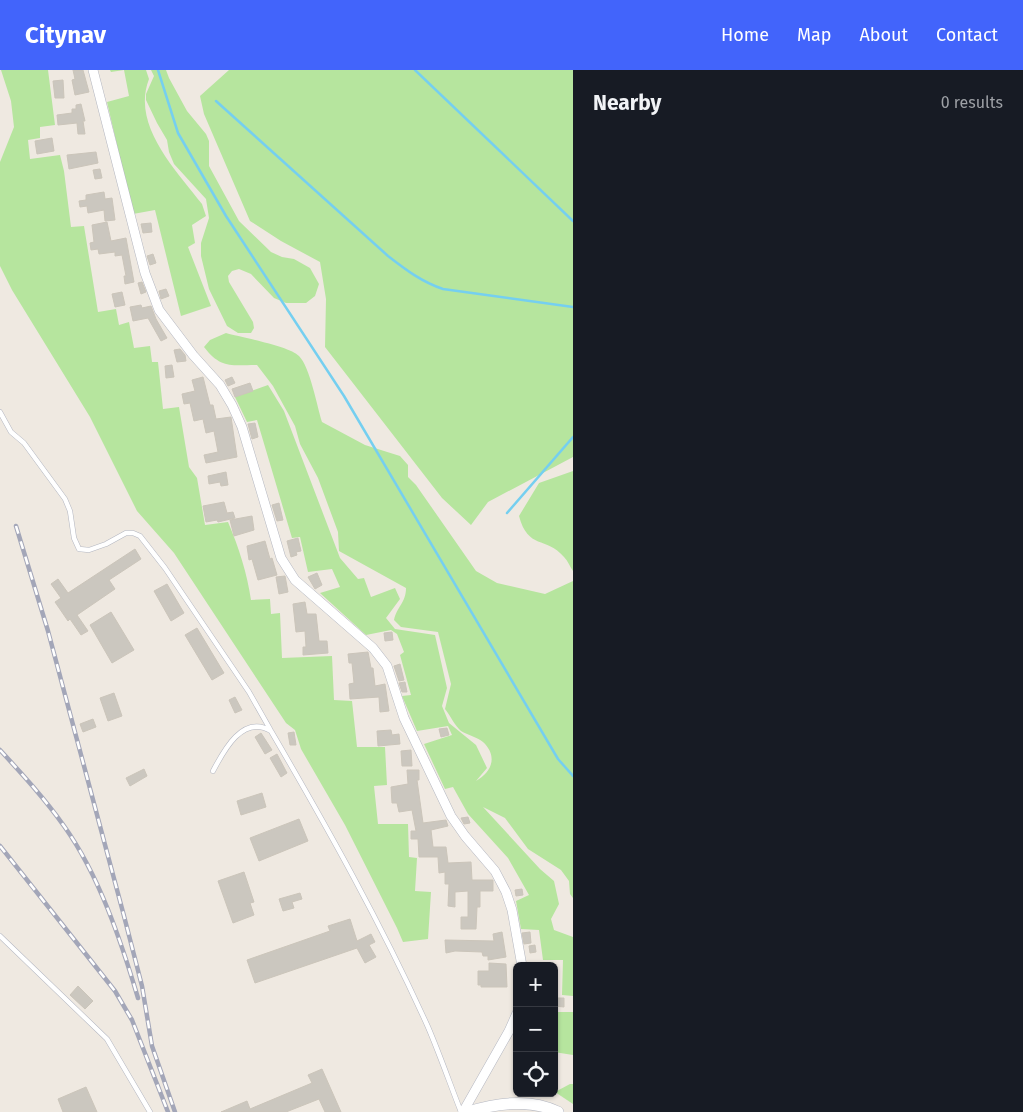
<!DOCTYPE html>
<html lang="en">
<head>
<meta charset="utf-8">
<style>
	:root { --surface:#171b24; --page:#20242c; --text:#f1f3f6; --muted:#9ea1a6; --line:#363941; --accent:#4264fb }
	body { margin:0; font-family:"Fira Sans",sans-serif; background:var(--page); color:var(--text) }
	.controls { position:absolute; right:15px; bottom:15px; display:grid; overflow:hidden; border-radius:8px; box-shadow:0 1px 4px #0004 }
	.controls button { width:45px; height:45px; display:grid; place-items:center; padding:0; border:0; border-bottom:1px solid var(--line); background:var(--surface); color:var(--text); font:25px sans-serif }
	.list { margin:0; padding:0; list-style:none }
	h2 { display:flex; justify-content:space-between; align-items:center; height:65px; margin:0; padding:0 20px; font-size:21px }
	h2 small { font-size:16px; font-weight:400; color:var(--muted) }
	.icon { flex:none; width:28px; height:28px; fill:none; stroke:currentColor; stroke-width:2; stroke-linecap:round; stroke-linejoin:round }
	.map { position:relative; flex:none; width:573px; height:1042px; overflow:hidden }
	header { display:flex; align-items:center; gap:30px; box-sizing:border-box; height:70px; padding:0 25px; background:var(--accent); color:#fff }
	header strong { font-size:24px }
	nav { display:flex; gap:28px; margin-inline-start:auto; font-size:18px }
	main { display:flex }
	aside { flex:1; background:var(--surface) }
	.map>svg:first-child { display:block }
	.green { fill:#b6e59e }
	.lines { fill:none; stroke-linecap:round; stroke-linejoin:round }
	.stream { stroke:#75cff0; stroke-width:2.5 }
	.building { fill:#cbc7bf; stroke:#cbc5ba }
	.service-casing { stroke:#b4b7c1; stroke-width:5.5 }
	.minor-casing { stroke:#b4b7c1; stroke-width:10 }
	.tertiary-casing { stroke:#b4b7c1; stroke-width:12 }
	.service { stroke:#fff; stroke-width:4.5 }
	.minor { stroke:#fff; stroke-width:9 }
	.tertiary { stroke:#fff; stroke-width:11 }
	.rail-casing { stroke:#a3a6b8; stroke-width:4.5 }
	.rail { stroke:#fff; stroke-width:2.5; stroke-dasharray:8; stroke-linecap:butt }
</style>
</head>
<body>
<header>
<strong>Citynav</strong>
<nav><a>Home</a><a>Map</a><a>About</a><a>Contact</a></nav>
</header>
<main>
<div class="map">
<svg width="573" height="1042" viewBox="0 0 573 1042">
	<rect width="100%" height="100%" fill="#efe9e1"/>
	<path class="green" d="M1 0H48L55 55 40 57V68L28 70 30 89 60 85 64 101 71 157 84 156 98 242 116 239 119 255 129 252 134 278 150 276 152 292H158L163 339 179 337 189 397 197 408 205 455 228 452C239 478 247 503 251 530L270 529 271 544 280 543 282 588 332 586 334 630 352 631 357 677H385L387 715 374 716 378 754H408L409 787 417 788 415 821 431 822 428 869 403 872 397 858 345 755 301 679 295 660 286 653 174 483 137 441 90 347 12 220 0 196V92L14 57 11 31Z
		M110 0H146L149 9C131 55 176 100 202 134L206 146 192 155 195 173 188 177 211 236 181 246 155 140 133 144 107 32 129 26 124 0 111 2Z
		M151 0H166L169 8 187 41 206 64 209 71V96L239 151 271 182 282 187 294 189 310 198 319 214 315 226 306 233H286L274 228 251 204 239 199 232 201 228 206 229 212 253 252 254 258 251 263H238L227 256 209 219 201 186V173L209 148 206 129 174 94 169 82 167 70 157 53 146 30V24L154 6Z
		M229 0H573V387L488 432 471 455 442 428 325 277 326 229 320 192 281 171 250 151 204 44 200 26Z
		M226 263C240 267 290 276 299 286 310 297 317 336 322 352L365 375 400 386 408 395V407L416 415 476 501 497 513 545 524 573 511V828L570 824 569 811 561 800 528 779 505 748 483 737 540 799 554 811 559 834 551 849 554 860 573 867V926L562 925 563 890H543L539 860 521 859 516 831 529 825 508 788 468 744 453 717 445 719 424 674 452 665 448 656 417 661 402 626 411 625 400 585 404 582 397 564 391 560 366 565 320 523 340 517 332 499 308 502 300 467 292 468 257 350 247 352 235 327 268 315 284 341 340 488 358 509 364 508 371 527 395 518 400 529 386 548 395 559 435 565 447 618 442 636 449 653 476 675 487 698 476 711C492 702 498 686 483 672 477 667 468 665 461 661 455 656 450 645 445 639L451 614 438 562 401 557 394 550C397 536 406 533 406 518L339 481 338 462 318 408 300 374 295 356 273 316 257 295C231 295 221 299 204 277L210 270Z
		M573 401V501C570 497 568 491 564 487 546 466 528 480 519 446L539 413Z
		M558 942H573V985L554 982Z
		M570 1014H573V1034L555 1022Z"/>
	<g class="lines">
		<path class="stream" d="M158 0 178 63 226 146 344 326 558 689 573 706
			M415 0 573 151
			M216 31 388 186C406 200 422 212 443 219L573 237
			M507 443 573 367"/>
	</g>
	<path class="building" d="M73 0H83L89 22 75 25 72 10 75 9Z
		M63 10 64 28H55L53 11Z
		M81 34 85 51H83L85 64H78L77 53 58 55 57 45 72 43V39H76V35Z
		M52 68 54 81 37 84 35 71Z
		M96 82 98 93 69 99 67 85Z
		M100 99 102 108 95 109 93 100Z
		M104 122 105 129 112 128 115 150 105 151 104 140 88 143 87 136 80 137 79 131 86 130V125Z
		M107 152 111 171 126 168 134 212 125 214 124 206H126L122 185 115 186V182L99 184 98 179 91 180 90 173 94 172 92 155Z
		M151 153 152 162 143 163 141 154Z
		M153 184 156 193 150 195 147 186Z
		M142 212 146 222 141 224 138 213Z
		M166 219 169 226 161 229 159 221Z
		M122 222 125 235 115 237 112 224Z
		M141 235 142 238 151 236 156 249 167 268 161 271 148 248 133 251 130 237Z
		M180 279 185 285 186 291 177 292 174 280Z
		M172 295 174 307 166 308 165 296Z
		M203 307 210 335H213L216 349 231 347 237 387 206 393 204 385 218 382 214 361 206 363 203 349 194 351 190 333 184 334 182 324 195 321 192 310Z
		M232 307 235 313 228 316 225 310Z
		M250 313 253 321 235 327 232 319Z
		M255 353 258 367 252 369 248 354Z
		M226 402 228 415 221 416 220 412 209 414 208 406Z
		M224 432 227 443 233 442 235 448 218 452 217 450 206 452 203 436Z
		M279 433 283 450 277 451 272 435Z
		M252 446 254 460 234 466 230 450Z
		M298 468 301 481 296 482 297 485 291 487 287 471Z
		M265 471 270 489 272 488 277 505 258 510 252 489 249 490 247 476Z
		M135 479 141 489 109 510 115 519 77 545 88 561 81 565 70 549 68 551 55 532 61 528 51 514 58 509 68 523Z
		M317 503 322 515 315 519 308 507Z
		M285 506 288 522 279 524 276 507Z
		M167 514 184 543 171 551 154 521Z
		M305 532 307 544H316L319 571H327L328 583 303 585V577H306L305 561 296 562 293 534Z
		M111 542 134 580 112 593 90 555Z
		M197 558 224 603 212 610 185 565Z
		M392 562 393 570 385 571 384 563Z
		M368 582 371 598H373L375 616 385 614 389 641 380 642 379 627 350 629 349 614 354 613 352 593H349L348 584Z
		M400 594 404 610 399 611 394 596Z
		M405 612 407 622H402L399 613Z
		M114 623 122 646 108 651 100 628Z
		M235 627 242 640 235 643 229 630Z
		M93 649 96 657 83 662 80 654Z
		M447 658 449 665 441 667 439 659Z
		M391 660 392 665 399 664 400 674 378 676 377 661Z
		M294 662 296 675H290L288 663Z
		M261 663 272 680 265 684 255 667Z
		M411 680 412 696H402L401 681Z
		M277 684 287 703 281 707 270 688Z
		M144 699 147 706 130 716 126 708Z
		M407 700H419V710H417L423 753 446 750 448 756 431 760 433 777H446L448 793 471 792 472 810H493V821H480V837H477L476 859H461V847H468V821L455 822V837L448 836 449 814H445V802L439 803 438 787H419L418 769H411V761H416L412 740 399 742 397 733H392L391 717 408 714Z
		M262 723 266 737 241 745 237 731Z
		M468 747 470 753 464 754 461 748Z
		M299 749 308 771 259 791 250 768Z
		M244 802 254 832 250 833 254 845 233 853 218 811Z
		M522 819 523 825 516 826 515 820Z
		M300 823 302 829 292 832 294 838 283 841 279 829Z
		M350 849 357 871 371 864 375 872 369 875 376 887 365 893 357 878 255 913 247 890 330 861 328 856Z
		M502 862 506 887 488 890V886H483L482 882 455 881 446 883 445 870 494 871 493 864Z
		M530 862 531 873 524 874 522 863Z
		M535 875 536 882 530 883 529 876Z
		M489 893 506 894 507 917H481V915H478V901H489Z
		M78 916 93 931 85 939 70 925Z
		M554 928H564V937L554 936Z
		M322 999 341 1042H325L319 1029 286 1042H221L247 1031 250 1039 312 1013 308 1005Z
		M86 1017 97 1042H63L58 1029Z"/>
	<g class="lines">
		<defs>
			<path id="service" d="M0 342 11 362 24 373 65 429 70 441 74 468 79 479 89 480 106 474 126 463H133L140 466 165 498 249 622 270 659
				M213 701C224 680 243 644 271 661 327 757 382 855 428 957 440 985 450 1014 461 1042
				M0 866 107 969 150 1042"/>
			<path id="minor" d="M93 0 145 203 159 240 193 285 220 315 232 335 242 357 281 488 295 510 373 578 387 596 404 648 451 746 465 766 495 801 506 822 512 840 522 896
				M463 1042 509 961 517 943"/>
			<path id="tertiary" d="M468 1042C497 1033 530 1028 558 1042"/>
		</defs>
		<use href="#service" class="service-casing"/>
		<use href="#minor" class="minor-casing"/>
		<use href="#tertiary" class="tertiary-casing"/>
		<use href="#service" class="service"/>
		<use href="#minor" class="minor"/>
		<use href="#tertiary" class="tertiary"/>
		<defs>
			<path id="rail" d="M16 456 48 561 124 846 142 916 152 976 175 1042
				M0 680C23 705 45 729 64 756 99 805 121 871 138 928
				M0 776 115 921 132 950 168 1042"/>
		</defs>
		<use href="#rail" class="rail-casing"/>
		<use href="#rail" class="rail"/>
	</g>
</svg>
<div class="controls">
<button>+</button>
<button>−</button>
<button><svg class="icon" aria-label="locate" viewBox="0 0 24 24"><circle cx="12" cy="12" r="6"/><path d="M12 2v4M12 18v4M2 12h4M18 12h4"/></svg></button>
</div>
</div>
<aside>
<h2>Nearby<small>0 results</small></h2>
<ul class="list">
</ul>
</aside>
</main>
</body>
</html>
